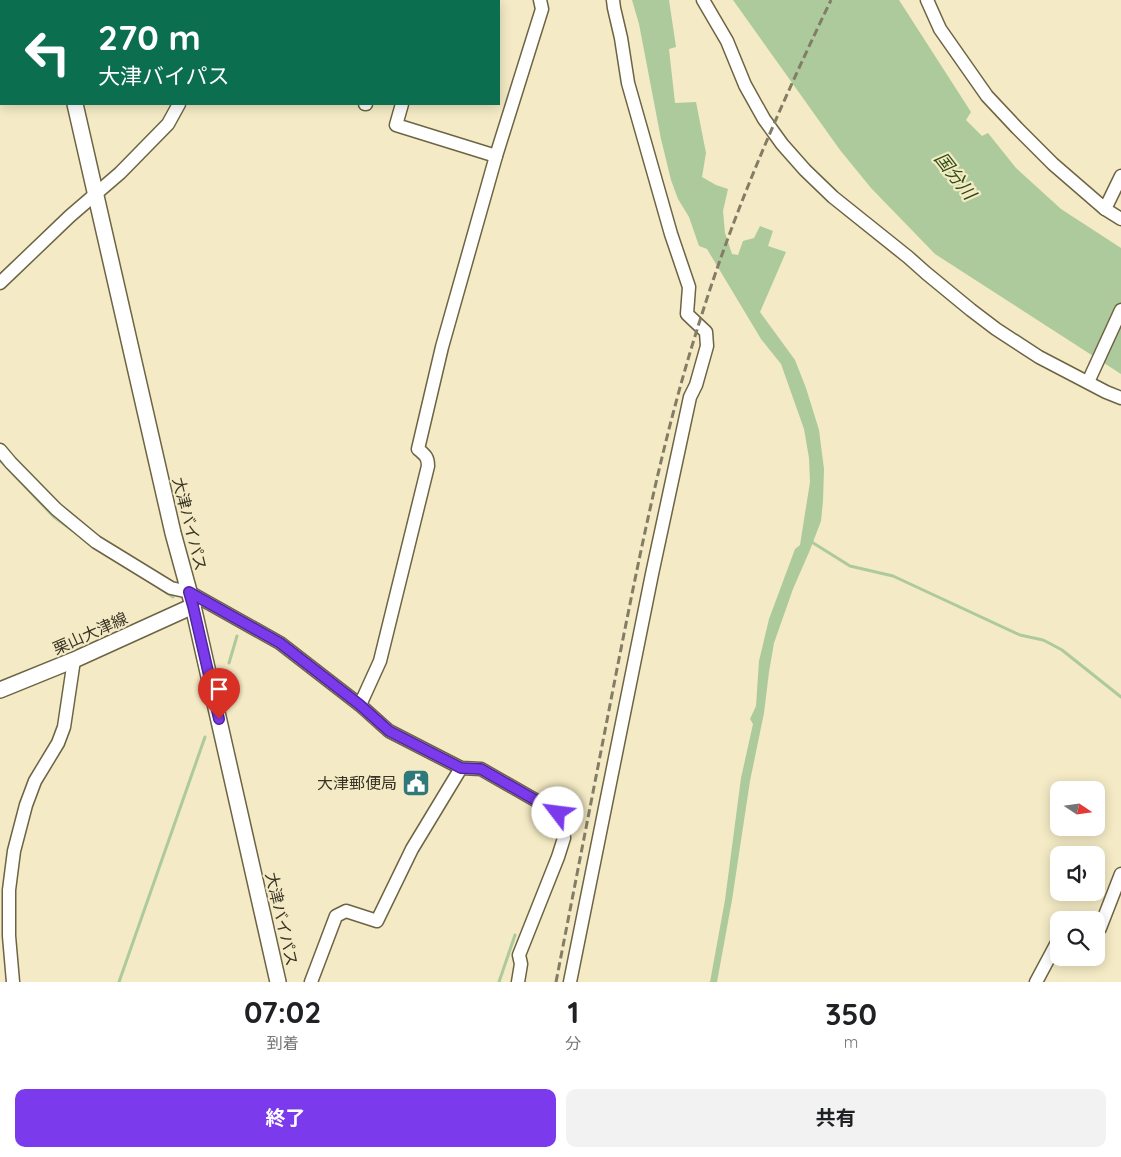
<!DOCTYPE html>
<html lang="ja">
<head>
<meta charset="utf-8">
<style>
  :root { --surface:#fff; --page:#f2f2f2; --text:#202124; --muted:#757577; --accent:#7c3aed }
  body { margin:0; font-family:Quicksand,"Noto Sans JP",sans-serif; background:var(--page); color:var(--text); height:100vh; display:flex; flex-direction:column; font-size:19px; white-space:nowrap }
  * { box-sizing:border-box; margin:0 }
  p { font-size:16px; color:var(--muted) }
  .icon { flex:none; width:28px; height:28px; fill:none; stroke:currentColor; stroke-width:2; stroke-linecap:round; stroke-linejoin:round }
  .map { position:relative; height:982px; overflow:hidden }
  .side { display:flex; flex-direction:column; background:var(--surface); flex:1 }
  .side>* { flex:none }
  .guide { position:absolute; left:0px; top:0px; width:500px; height:105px; box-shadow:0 2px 12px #0003; background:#0b6e4f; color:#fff; overflow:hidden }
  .needle { width:32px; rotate:103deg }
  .buttons { position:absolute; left:1050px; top:781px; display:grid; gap:10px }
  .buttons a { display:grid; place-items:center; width:55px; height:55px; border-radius:10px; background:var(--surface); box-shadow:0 2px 12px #0003; font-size:25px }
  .pin { position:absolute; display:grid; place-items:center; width:42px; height:42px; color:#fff; margin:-51px -21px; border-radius:50% 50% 50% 0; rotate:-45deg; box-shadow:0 0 5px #0007 }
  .pin .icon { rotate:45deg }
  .me { position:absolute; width:55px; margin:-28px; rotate:300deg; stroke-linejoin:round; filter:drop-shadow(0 0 4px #0008) }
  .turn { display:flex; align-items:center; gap:18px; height:105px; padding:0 15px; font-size:22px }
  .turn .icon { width:65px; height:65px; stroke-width:2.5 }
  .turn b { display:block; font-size:35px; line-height:42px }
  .eta { display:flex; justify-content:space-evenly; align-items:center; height:85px; text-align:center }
  .eta b { font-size:30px; font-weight:700; line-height:35px }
  .button { display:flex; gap:10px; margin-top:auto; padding:10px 15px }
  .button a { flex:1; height:58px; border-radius:10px; background:var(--accent); color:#fff; font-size:20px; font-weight:700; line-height:58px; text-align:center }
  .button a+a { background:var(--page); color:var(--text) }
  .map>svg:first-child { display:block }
  .water { fill:#adca9c }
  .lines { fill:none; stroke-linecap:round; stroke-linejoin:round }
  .stream { stroke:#adca9c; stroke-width:3 }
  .minor-casing { stroke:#6d6443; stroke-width:15 }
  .major-casing { stroke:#6d6443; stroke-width:18 }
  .minor { stroke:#fff; stroke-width:12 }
  .major { stroke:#fff; stroke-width:15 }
  .rail { stroke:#837d65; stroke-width:3; stroke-dasharray:8 4; stroke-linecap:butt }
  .route-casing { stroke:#51269a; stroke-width:12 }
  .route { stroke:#7c3aed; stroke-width:9 }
  .labels { text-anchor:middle; stroke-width:4.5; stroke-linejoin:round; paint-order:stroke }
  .street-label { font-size:16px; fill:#393526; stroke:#f4eac5 }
  .poi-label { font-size:16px; fill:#393526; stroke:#f4eac5; text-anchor:end }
  .water-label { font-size:18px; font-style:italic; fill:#2b4f0f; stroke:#f4eac5 }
</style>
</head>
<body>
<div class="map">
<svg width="1121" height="982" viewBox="0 0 1121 982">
  <rect width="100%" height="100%" fill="#f4eac5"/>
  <g class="water">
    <polygon points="632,0 669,0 676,47 669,49 675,103 696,102 706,153 702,177 716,185 728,189 723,211 725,233 732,254 738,255 743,241 754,238 760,226 773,231 768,246 786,252 760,312 795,360 806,388 819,430 824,469 823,501 821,521 810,550 793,589 774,643 769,672 764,713 750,781 732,900 717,982 710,982 725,900 741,778 753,724 750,719 756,706 759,661 769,619 795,549 800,545 810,482 809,458 804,429 781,364 761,339 707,249 699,246 689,217 678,199 671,180 661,139 639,24"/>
    <polygon points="733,0 899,0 971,112 966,120 982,136 988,133 1016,168 1061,209 1121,248 1121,374 935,254 871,188 840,150"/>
  </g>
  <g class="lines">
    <g class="stream">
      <polyline points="0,460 54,517 72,530"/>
      <polyline points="810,541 850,566 893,576 1020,635 1043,640 1049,643 1062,650 1121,697"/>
      <polyline points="157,586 173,597"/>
      <polyline points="229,663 237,636"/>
      <polyline points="119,982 205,737"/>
      <polyline points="499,982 515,935"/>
    </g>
    <g class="minor-casing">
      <g id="minor">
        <polyline points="166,0 166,1"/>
        <polyline points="208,0 217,1"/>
        <polyline points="703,0 727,41 745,85 764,119 782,144 805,170 833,197 908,257 926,273 971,310 996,329 1039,357 1106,392 1121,398"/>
        <polyline points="927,0 940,29 987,96 1017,128 1053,164 1105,209 1121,219"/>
        <polyline points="236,1 236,0"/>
        <polyline points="284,1 284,0"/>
        <polyline points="467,1 467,0"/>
        <polyline points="365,104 366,104"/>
        <polyline points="402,104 396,125 496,156"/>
        <polyline points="1105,209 1121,176"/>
        <polyline points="0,283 70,216 120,173 168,124 179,104"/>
        <polyline points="1088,382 1121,310"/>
        <polyline points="0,450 11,463 56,509 96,542 171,588 189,592 280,643 360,705 389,731 461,768 481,769 558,813 563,828 564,838 558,857 519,955 521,964 518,982"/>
        <path d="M360 705 380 661 428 466C428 457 425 455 418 449L442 347 496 156 542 9 540 0"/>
        <polyline points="1096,929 1100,928 1121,874"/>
        <polyline points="13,982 9,936 9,890 14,851 26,805 35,781 58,743 64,727 74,660"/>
        <polyline points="311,982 336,916 346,911 377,921 412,849 461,768"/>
        <polyline points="570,982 652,574 690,397 696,385 707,346 706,332 687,314 689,287 671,234 628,83 621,38 614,8 613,0"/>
        <polyline points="1036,982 1059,939"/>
      </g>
    </g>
    <g class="major-casing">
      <g id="major">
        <polyline points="52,0 53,1"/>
        <polyline points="75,104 173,533 193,606 278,982"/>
        <polyline points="0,690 74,660 193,606"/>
      </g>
    </g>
    <use href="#minor" class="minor"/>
    <use href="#major" class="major"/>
    <path class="rail" d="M556 982C576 879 596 777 616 674 640 553 664 431 702 314 736 206 782 102 831 0"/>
  </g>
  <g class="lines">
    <g class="route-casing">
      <polyline id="route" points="219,719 193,606 189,592 280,643 360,705 389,731 461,768 481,769 558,813"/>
    </g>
    <use href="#route" class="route"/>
  </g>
  <defs>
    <g id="civic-square" transform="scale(1.4375)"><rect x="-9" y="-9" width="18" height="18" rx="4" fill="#307979" stroke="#f4eac5"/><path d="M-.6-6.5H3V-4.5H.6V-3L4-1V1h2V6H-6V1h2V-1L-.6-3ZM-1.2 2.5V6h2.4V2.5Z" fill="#fff"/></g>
  </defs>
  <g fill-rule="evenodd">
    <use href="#civic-square" x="416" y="783"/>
  </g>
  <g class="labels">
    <g class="street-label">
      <text transform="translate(190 524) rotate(76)" y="6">大津バイパス</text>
      <text transform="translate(90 633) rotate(-24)" y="6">栗山大津線</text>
      <text transform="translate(282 919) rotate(77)" y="6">大津バイパス</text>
    </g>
    <g class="poi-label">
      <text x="397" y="789">大津郵便局</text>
    </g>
    <g class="water-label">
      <text transform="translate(955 176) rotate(52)" y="6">国分川</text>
    </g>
  </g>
</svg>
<div class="buttons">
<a><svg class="needle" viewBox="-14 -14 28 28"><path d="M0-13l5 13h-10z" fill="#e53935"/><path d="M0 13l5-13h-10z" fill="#757577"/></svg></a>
<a><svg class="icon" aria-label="sound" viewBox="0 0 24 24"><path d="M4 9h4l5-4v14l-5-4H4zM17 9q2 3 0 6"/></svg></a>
<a><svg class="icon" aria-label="search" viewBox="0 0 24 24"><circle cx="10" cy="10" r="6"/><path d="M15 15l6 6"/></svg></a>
</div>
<div class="pin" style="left:219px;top:719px;background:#d93025"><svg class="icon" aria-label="arrive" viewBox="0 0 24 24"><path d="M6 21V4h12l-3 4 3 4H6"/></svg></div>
<svg class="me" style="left:558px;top:813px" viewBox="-20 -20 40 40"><circle r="19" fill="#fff"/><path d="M0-13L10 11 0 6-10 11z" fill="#7c3aed"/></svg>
<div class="guide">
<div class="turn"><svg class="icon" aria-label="left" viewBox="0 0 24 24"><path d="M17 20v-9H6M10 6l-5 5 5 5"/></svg><div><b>270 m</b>大津バイパス</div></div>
</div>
</div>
<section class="side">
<div class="eta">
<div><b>07:02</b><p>到着</p></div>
<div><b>1</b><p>分</p></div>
<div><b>350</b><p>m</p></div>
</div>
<div class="button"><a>終了</a><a>共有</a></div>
</section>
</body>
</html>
